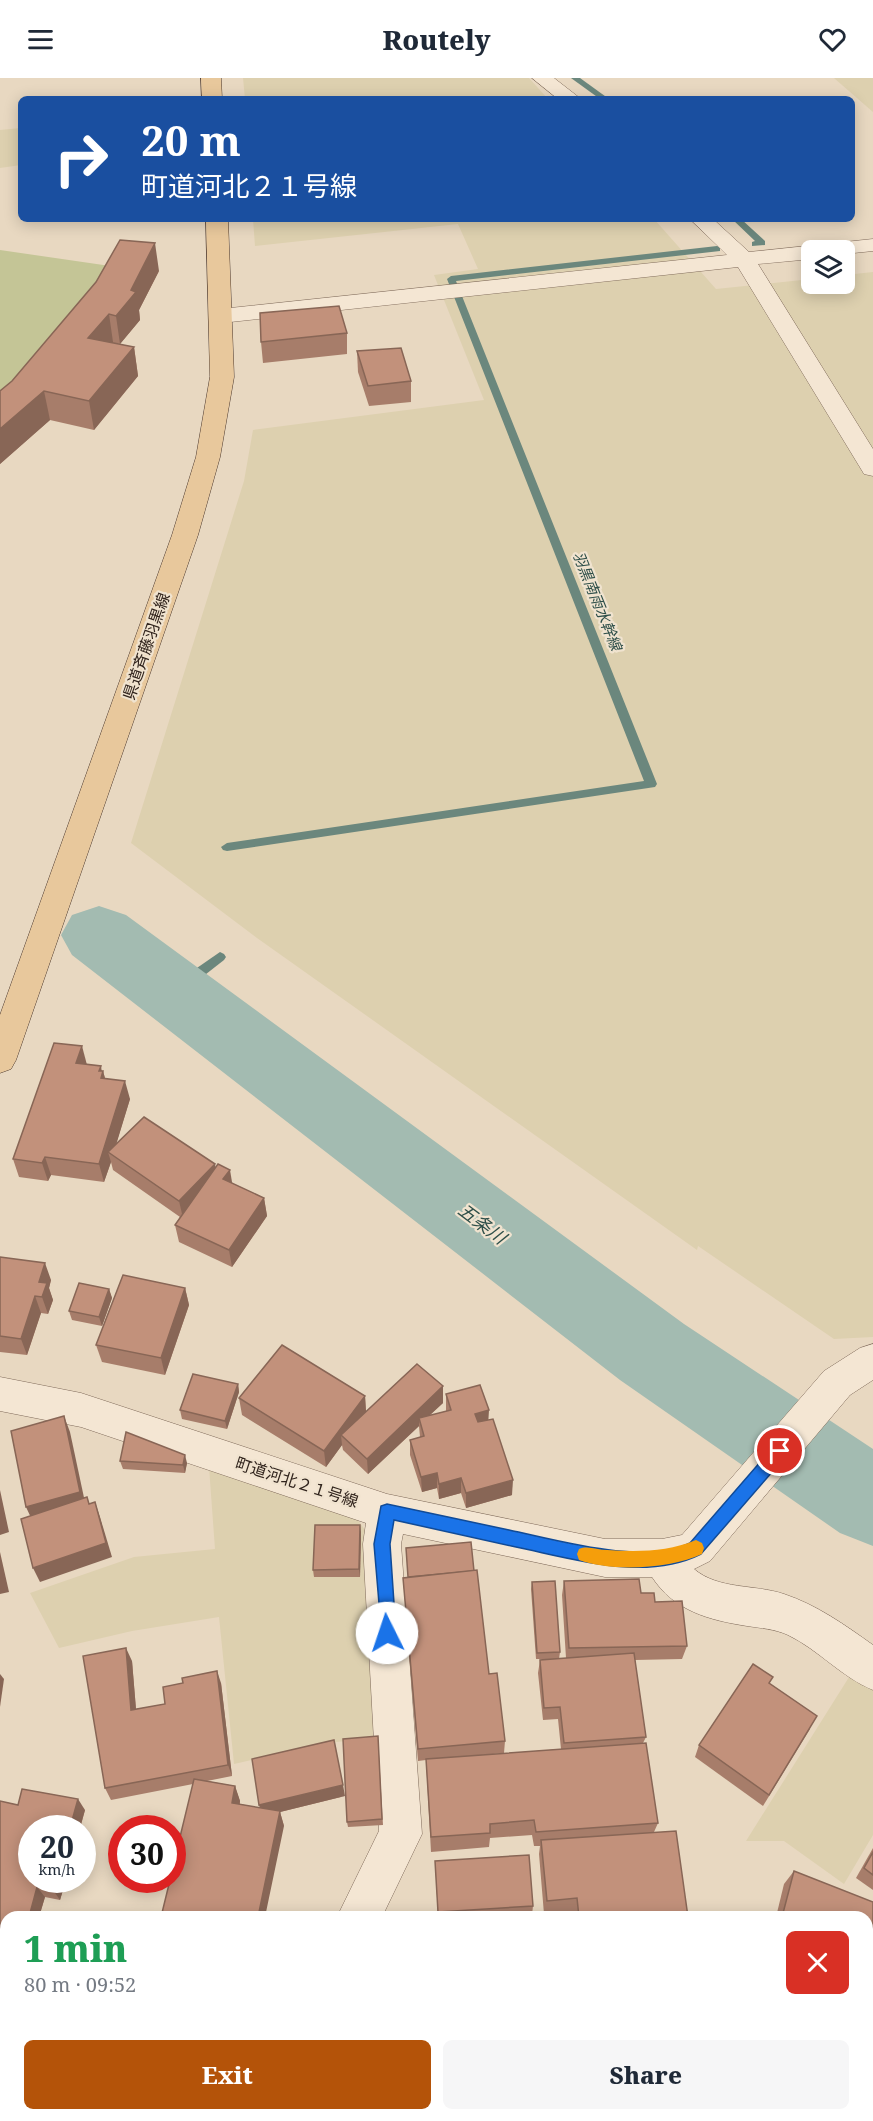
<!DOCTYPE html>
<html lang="en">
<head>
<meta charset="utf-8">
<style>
  :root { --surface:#fff; --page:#f6f6f7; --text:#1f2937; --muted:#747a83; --accent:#b45309 }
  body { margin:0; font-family:"Noto Serif","Noto Sans JP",serif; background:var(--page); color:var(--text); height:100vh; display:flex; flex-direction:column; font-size:22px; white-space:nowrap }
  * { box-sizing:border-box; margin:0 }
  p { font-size:20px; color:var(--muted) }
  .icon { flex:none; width:33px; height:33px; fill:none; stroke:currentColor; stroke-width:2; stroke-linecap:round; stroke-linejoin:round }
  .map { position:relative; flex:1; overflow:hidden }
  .side { position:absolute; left:0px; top:1833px; width:873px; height:210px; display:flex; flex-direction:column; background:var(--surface); border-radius:18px 18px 0 0; box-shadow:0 3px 15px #0003 }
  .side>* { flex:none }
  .top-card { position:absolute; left:18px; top:18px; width:837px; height:126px; border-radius:9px; box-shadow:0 3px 15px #0003; background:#1a4fa0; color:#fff; overflow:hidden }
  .tools { position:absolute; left:801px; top:162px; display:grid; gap:12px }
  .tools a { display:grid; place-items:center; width:54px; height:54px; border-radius:9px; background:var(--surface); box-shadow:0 3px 15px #0003; font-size:30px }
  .speed { position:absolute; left:18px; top:1737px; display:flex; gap:12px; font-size:30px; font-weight:700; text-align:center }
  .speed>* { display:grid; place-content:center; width:78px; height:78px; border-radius:50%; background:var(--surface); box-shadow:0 3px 15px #0003; line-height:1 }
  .speed small { font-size:15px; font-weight:400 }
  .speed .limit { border:9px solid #d22; background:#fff; color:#111 }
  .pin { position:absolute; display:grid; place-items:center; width:51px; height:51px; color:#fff; margin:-26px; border:3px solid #fff; border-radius:50%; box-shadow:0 2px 6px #0007 }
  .me { position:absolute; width:66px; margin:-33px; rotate:356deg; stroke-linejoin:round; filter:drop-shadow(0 0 4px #0008) }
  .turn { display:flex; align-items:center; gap:21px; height:126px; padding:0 24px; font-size:27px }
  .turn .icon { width:78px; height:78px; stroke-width:2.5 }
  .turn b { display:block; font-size:42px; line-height:51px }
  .round { display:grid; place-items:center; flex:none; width:63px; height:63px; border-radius:9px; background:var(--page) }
  .head { display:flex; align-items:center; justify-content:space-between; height:102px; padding:0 24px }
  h1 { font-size:36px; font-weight:800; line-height:45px; color:#1e9e55 }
  .action { display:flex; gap:12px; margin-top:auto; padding:12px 24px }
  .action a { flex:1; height:69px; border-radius:9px; background:var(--accent); color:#fff; font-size:24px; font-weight:800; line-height:69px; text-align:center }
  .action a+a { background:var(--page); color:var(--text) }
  header { display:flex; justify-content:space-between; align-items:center; height:78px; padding:0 24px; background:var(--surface); font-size:27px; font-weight:800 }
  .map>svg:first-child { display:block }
  .farmland { fill:#ddd0af }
  .green { fill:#c4c596 }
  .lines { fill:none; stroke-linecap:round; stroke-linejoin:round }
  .stream { fill:#6b877d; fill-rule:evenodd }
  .river { fill:#a3bbb1; fill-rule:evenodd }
  .minor-casing { stroke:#7f6a5a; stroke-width:1 }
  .major-casing { stroke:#4d392e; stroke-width:1 }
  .minor { fill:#f4e6d3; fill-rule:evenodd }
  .major { fill:#e8c89c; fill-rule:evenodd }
  .wall { fill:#a77d6a }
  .shaded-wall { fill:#886656 }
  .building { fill:#c2917b; stroke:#886656; stroke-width:1.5 }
  .route { fill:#1a73e8; stroke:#114b97; stroke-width:1.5 }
  .slow { fill:#f59e0b }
  .labels { text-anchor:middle; stroke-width:4.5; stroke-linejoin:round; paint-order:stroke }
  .far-water-label { font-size:15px; font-style:italic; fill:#2e4f49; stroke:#f0e3cf }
  .street-label { font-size:16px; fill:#31241d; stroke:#f0e3cf }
  .water-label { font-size:18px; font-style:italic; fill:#2e4f49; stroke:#f0e3cf }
</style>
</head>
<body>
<header><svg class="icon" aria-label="menu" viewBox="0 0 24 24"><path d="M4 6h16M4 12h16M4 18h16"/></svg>Routely<svg class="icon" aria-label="heart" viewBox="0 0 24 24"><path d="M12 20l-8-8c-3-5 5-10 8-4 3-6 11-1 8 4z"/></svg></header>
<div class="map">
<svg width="873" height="2043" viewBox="0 0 873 2043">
  <rect width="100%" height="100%" fill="#e8d8c1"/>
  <g class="farmland">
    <polygon points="243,0 529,0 548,21 245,21"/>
    <polygon points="834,0 873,0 873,34"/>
    <polygon points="21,50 21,87 0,90 0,52"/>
    <polygon points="253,141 654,141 716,211 811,201 812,206 844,206 845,197 873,194 873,1259 834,1261 698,1168 697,1172 257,860 131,765 244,403 253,352 484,322 434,197 478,191 458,146 255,168"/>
    <polygon points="209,1389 358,1442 367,1455 380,1660 325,1665 234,1686 219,1539 132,1553 59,1570 30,1515 134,1479 215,1471"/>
    <polygon points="851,1596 873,1612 873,1757 844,1806 784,1763 746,1763"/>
    <polygon points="0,1895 6,1896 6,2005 0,2002"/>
  </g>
  <polygon class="green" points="0,172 124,190 0,347"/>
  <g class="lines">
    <g class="stream">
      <polygon points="571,0 580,0 609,21 600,21"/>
      <polygon points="732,141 741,141 765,163 765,167 752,168 752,164 755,163"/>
      <polygon points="717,168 720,169 720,173 456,203 657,706 655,709 227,773 223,772 221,769 227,765 644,703 447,201 451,198"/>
      <polygon points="220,874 224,876 226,879 224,882 178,918 168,918 167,914 168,910"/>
      <polygon points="0,1876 6,1877 6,1895 0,1894"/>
    </g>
    <polygon class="river" points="99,828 126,837 684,1246 873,1371 873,1468 840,1455 620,1302 72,877 61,857 72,837"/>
    <g class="minor-casing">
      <g id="minor">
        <polygon points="532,0 554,0 581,21 558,21"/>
        <polygon points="690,141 713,141 749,174 873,161 873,173 844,176 844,172 812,172 812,181 758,186 873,371 873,398 864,396 861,391 738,189 221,245 213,243 210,238 213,233 221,231 727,177"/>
        <path d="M873 1266V1302L850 1317 710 1483 694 1491C719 1512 754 1506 784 1516 817 1527 845 1547 873 1567V1612C841 1599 819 1572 788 1557 775 1551 760 1550 747 1548 709 1542 674 1533 652 1499H605L403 1456 401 1466 422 1756 382 1839H337L379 1753 363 1466 366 1445 81 1349 0 1333V1299L81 1315 387 1416 605 1461H662L682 1457 824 1293 860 1270Z"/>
        <polygon points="122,2037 191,2037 189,2043 120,2043"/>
        <polygon points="399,2037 465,2037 467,2043 401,2043"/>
      </g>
    </g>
    <g class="major-casing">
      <g id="major">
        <polygon points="201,0 221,0 222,21 202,21"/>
        <polygon points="206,141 228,141 234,299 220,379 198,457 16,982 11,991 0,995 0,937 172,457 196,379 210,299"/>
      </g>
    </g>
    <use href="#minor" class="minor"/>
    <use href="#major" class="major"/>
  </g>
  <g class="wall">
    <polygon points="159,193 139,232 140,242 120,266 113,265 134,269 138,298 94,352 50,342 0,386 0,313 12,303"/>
    <polygon points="347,255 347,276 263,285 261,264"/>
    <polygon points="357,273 411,303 411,324 369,328 358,294"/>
    <polygon points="87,986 103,993 105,1000 130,1021 116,1066 216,1090 232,1105 264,1120 267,1138 232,1189 179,1164 175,1147 180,1139 113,1092 111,1084 104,1104 51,1097 48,1103 19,1099 13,1081"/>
    <polygon points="0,1179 51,1202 49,1210 53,1222 48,1236 41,1235 27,1277 0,1274"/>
    <polygon points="185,1210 189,1227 165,1297 102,1284 96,1267"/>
    <polygon points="109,1211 112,1220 102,1248 72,1242 69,1233"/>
    <polygon points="238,1306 239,1314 227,1351 182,1341 180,1332"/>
    <polygon points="443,1308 443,1325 429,1338 446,1333 446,1316 488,1342 512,1417 466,1430 461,1415 439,1421 437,1410 422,1414 410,1377 410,1362 420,1359 419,1348 368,1396 343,1372 342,1367 326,1389 242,1337 239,1320 365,1318 366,1334"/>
    <polygon points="120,1383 187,1385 185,1395 123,1391"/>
    <polygon points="361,1454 360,1499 314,1499 313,1492"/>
    <polygon points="474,1493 489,1596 505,1663 504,1675 461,1679 561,1671 558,1641 543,1642 538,1595 540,1582 557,1581 536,1581 531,1511 532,1504 560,1574 559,1581 566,1580 562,1517 564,1503 641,1515 655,1524 687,1568 682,1581 635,1582 646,1659 643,1665 658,1745 654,1754 688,1839 574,1839 573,1833 544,1836 539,1776 540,1768 534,1768 532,1757 490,1760 489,1769 431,1774 426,1682 418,1683 403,1500"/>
    <polygon points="132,1583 136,1631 165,1626 221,1605 232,1698 207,1703 235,1708 240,1723 240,1726 260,1730 345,1718 280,1734 284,1748 193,1706 111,1722 105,1710"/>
    <polygon points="770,1606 810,1651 763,1728 695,1679 699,1667"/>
    <polygon points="378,1658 383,1747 348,1749 347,1744"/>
    <polygon points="0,1723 18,1727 85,1732 80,1750 32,1750 32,1802 66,1802 60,1822 45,1819 39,1839 6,1839 6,1868 0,1867"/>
    <polygon points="873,1770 873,1812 856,1800"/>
    <polygon points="435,1783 533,1828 532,1837 507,1839 438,1839"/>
    <polygon points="794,1793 867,1839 776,1839 784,1806"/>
    <polygon points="523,2037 578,2037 576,2043 539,2043"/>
    <polygon points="725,2037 853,2037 851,2043 724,2043"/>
  </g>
  <g class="shaded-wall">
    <polygon points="155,165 159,193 139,232 140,242 120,266 116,238 131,212"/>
    <polygon points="109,236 113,264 93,288 88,260"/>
    <polygon points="134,269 138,298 94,352 89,323"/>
    <polygon points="44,313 50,342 0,386 0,351"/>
    <polygon points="82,968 87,987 76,985"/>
    <polygon points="101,988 102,995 103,993 108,1012 106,1018 99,993"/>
    <polygon points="125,1003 130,1021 113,1077 108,1074 111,1084 104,1104 99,1086"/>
    <polygon points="45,1079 51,1097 48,1103 42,1085"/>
    <polygon points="215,1086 218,1105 183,1140 179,1123"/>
    <polygon points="230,1092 233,1110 223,1101"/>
    <polygon points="264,1120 267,1138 232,1189 229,1172"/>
    <polygon points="45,1185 51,1202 49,1210 53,1222 48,1236 42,1219 39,1204"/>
    <polygon points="185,1210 189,1227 165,1297 161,1280"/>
    <polygon points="109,1211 112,1220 102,1248 99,1239"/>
    <polygon points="35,1218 41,1235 27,1277 21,1261"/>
    <polygon points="238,1306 239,1314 227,1351 225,1343"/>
    <polygon points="443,1308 443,1325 420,1346 419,1340 419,1348 368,1396 367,1381"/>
    <polygon points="365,1318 366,1334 341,1357 342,1367 326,1389 324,1373"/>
    <polygon points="489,1332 488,1348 474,1352 475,1336"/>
    <polygon points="64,1338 70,1354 86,1429 33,1444 26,1429"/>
    <polygon points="185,1377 187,1385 185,1395 183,1387"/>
    <polygon points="437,1395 437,1410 422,1414 421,1399"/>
    <polygon points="461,1400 461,1415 439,1421 439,1406"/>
    <polygon points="513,1402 512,1417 466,1430 466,1415"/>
    <polygon points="0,1412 9,1454 0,1457"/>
    <polygon points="95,1424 100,1439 112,1479 40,1504 33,1490"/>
    <polygon points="360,1447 361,1454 360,1499 359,1491"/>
    <polygon points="0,1474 9,1514 0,1516"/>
    <polygon points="126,1570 132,1583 137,1644 131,1632"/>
    <polygon points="217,1593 221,1605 232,1698 228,1687"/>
    <polygon points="0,1596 4,1601 0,1629"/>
    <polygon points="343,1707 345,1718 280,1734 284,1748 265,1839 258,1839 262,1738 259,1727"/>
    <polygon points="235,1708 240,1723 237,1740 232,1725"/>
    <polygon points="78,1721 85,1732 80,1750 70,1750"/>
    <polygon points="56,1802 66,1802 60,1822 53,1812"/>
    <polygon points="37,1809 45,1819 39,1839 29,1839"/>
  </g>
  <g class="building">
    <polygon points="120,162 155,165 131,212 136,214 116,238 109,236 88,260 134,269 89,323 44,313 0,351 0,313 12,303 96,204"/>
    <polygon points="339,228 347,255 261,264 260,235"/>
    <polygon points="401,270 411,303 368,308 357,273"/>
    <polygon points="54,965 82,968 76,985 101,988 99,993 103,993 101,1000 125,1003 99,1086 45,1079 42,1085 13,1081"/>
    <polygon points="144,1039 215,1086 179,1123 108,1074"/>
    <polygon points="218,1086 230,1092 223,1101 264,1120 229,1172 175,1147"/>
    <polygon points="0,1179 45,1185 39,1204 47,1205 42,1219 35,1218 21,1261 0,1258"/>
    <polygon points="123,1197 185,1210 161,1280 96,1267"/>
    <polygon points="79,1205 109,1211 99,1239 69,1233"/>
    <polygon points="282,1267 365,1318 324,1373 239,1320"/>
    <polygon points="417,1286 443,1308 367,1381 341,1357"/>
    <polygon points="193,1296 238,1306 225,1343 180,1332"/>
    <polygon points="480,1307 489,1332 475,1336 478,1344 493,1341 513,1402 466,1415 461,1400 439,1406 437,1395 421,1399 410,1362 424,1358 419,1340 451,1332 446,1316"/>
    <polygon points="64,1338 80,1414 26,1429 11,1353"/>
    <polygon points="126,1354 185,1377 183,1387 120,1383"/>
    <polygon points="87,1419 89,1426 95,1424 106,1465 33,1490 21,1441"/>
    <polygon points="315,1447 360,1447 359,1491 313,1492"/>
    <polygon points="471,1464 474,1493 408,1499 406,1470"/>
    <polygon points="477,1492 489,1596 497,1595 505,1663 418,1671 403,1500"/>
    <polygon points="639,1501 641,1515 654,1515 655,1524 682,1523 687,1568 569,1570 564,1503"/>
    <polygon points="555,1503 560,1574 537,1575 532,1504"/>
    <polygon points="126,1570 131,1632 165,1626 163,1609 183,1605 182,1600 217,1593 228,1687 105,1710 83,1578"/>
    <polygon points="634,1575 646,1659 564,1665 560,1629 544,1630 540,1582"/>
    <polygon points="753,1586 773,1599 769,1605 817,1638 769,1717 699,1667"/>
    <polygon points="378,1658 382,1741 347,1744 343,1661"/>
    <polygon points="334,1662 343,1707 259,1727 252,1681"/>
    <polygon points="646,1665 658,1745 536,1754 534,1742 490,1746 490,1755 431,1759 426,1681"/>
    <polygon points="194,1701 235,1708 232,1725 280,1733 258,1839 161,1839 170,1802 172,1802 172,1792"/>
    <polygon points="22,1711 78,1721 70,1750 32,1750 32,1802 56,1802 53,1812 37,1809 29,1839 6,1839 6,1861 0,1860 0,1723 18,1727"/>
    <polygon points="676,1753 688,1839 579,1839 577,1820 547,1823 541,1762"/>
    <polygon points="873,1774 873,1797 864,1790"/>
    <polygon points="529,1777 533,1828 438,1834 435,1783"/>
    <polygon points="794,1793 873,1824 873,1945 867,1973 867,1839 782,1839"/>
    <polygon points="540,2037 578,2037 576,2043 556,2043"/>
    <polygon points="593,2037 700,2037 699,2043 591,2043"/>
    <polygon points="731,2037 853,2037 851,2043 730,2043"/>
  </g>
  <path class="route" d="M780 1365 786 1368 788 1373 786 1378 701 1476C645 1504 574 1481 516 1469 475 1460 434 1451 394 1442L390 1466 396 1555 393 1561 387 1564 382 1561 374 1466 381 1428 387 1426C428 1435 468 1443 509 1452 557 1462 645 1488 690 1465L774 1368Z"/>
  <path class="slow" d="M696 1462 702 1465 704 1470 702 1476C671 1491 611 1494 579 1482L577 1476 579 1471C588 1467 597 1472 607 1472 638 1474 667 1474 696 1462Z"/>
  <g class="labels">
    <g class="far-water-label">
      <text transform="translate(597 523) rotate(68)" y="5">羽黒南雨水幹線</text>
    </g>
    <g class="street-label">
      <text transform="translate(146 568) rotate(-71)" y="6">県道斉藤羽黒線</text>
      <text transform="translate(297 1404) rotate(18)" y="6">町道河北２１号線</text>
    </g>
    <g class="water-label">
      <text transform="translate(482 1146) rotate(37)" y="6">五条川</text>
    </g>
  </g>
</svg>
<div class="tools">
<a><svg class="icon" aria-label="layers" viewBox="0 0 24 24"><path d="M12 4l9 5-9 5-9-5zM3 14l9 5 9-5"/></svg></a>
</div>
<div class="speed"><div>20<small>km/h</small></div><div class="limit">30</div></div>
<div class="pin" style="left:780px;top:1373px;background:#d93025"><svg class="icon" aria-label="arrive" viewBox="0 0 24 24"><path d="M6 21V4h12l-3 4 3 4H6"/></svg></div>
<svg class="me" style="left:387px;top:1555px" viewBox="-20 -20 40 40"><circle r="19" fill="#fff"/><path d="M0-13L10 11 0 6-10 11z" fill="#1a73e8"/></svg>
<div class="top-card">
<div class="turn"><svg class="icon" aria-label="right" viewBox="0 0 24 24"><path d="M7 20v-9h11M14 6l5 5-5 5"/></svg><div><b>20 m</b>町道河北２１号線</div></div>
</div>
<section class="side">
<div class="head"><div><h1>1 min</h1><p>80 m · 09:52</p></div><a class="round" style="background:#d93025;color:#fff"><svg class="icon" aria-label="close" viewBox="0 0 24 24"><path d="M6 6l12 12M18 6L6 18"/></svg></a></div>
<div class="action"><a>Exit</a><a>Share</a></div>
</section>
</div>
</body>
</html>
